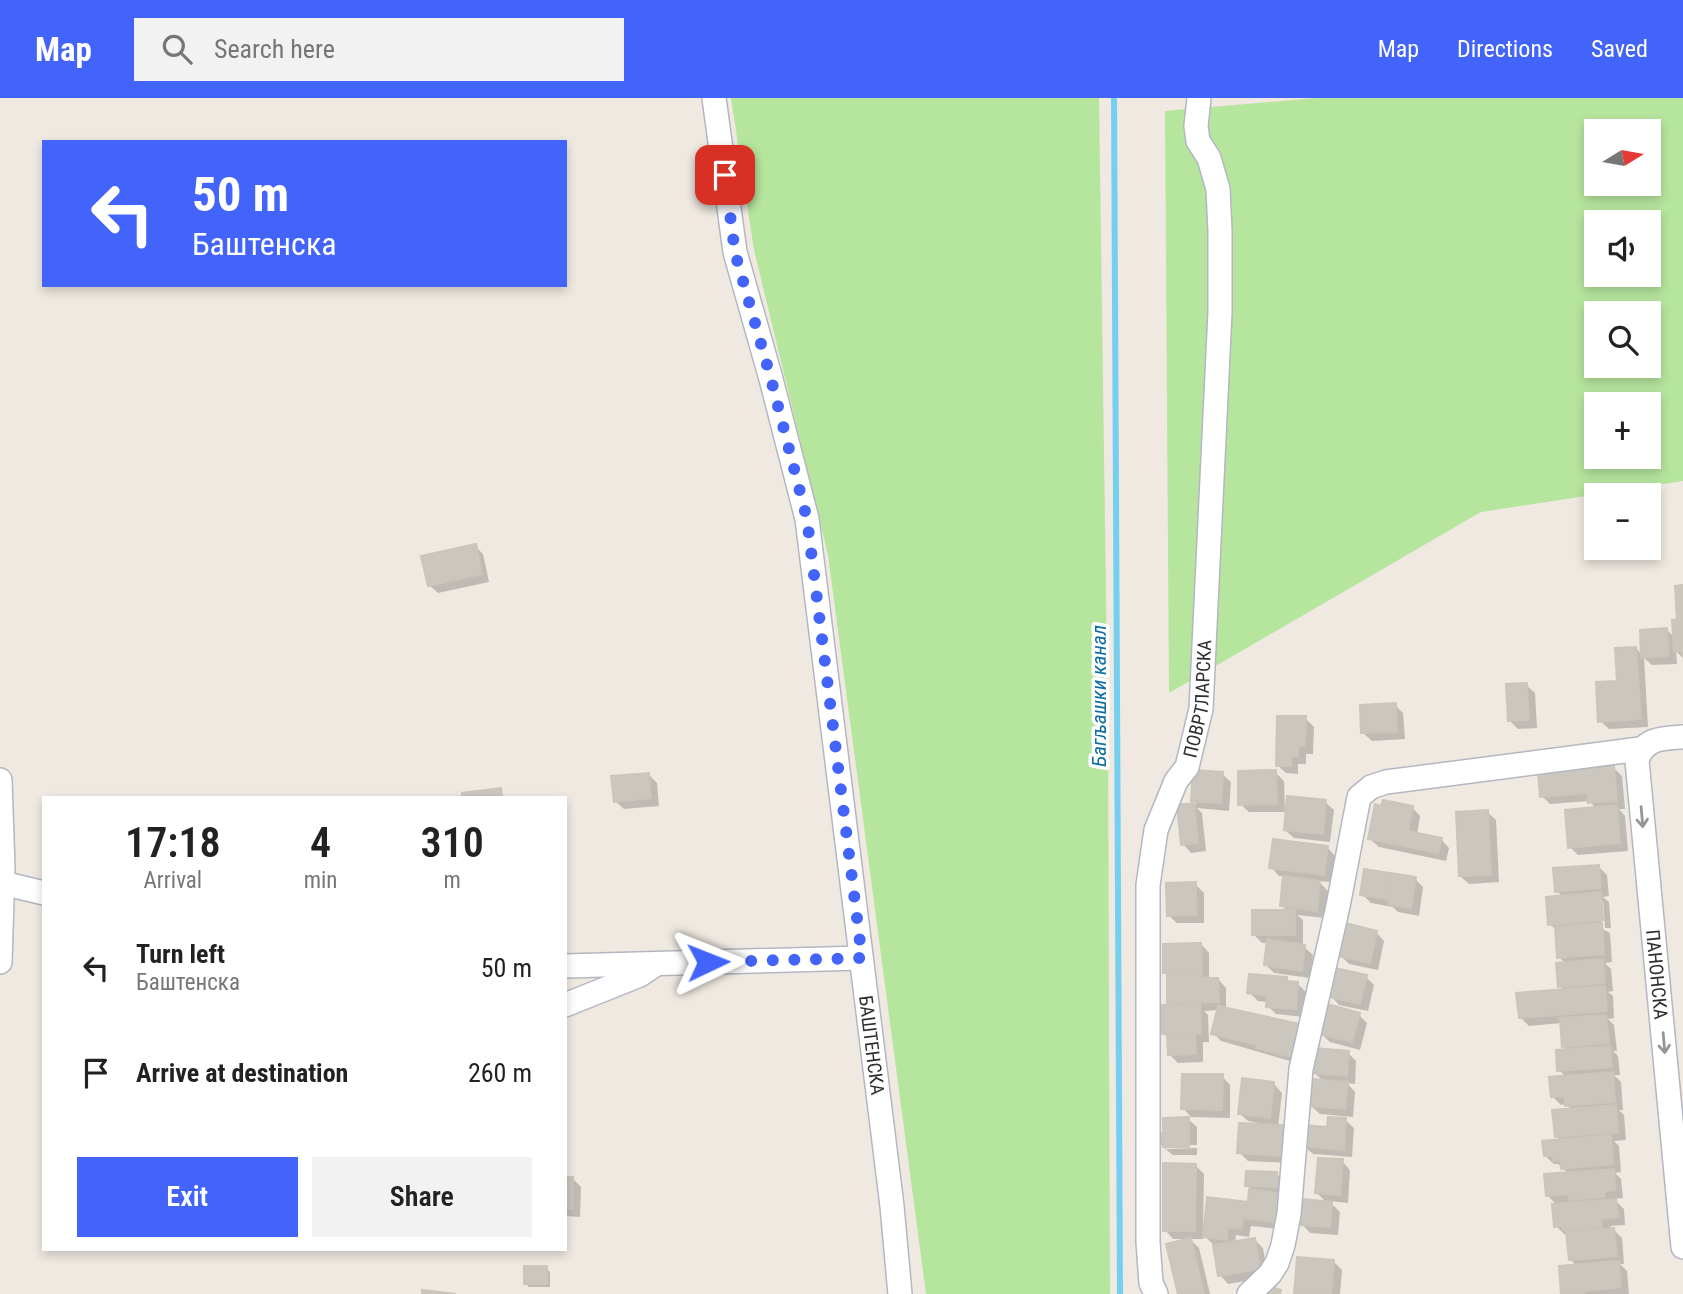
<!DOCTYPE html>
<html lang="en">
<head>
<meta charset="utf-8">
<style>
  :root { --surface:#fff; --page:#f2f2f2; --text:#222; --muted:#767676; --accent:#4264fb }
  body { margin:0; font-family:"Roboto Condensed",sans-serif; background:var(--page); color:var(--text); height:100vh; display:flex; flex-direction:column; font-size:26px; white-space:nowrap }
  * { box-sizing:border-box; margin:0 }
  p { font-size:23px; color:var(--muted) }
  .icon { flex:none; width:38px; height:38px; fill:none; stroke:currentColor; stroke-width:2; stroke-linecap:round; stroke-linejoin:round }
  .map { position:relative; flex:1; overflow:hidden }
  .details { position:absolute; left:42px; top:698px; width:525px; height:455px; display:flex; flex-direction:column; background:var(--surface); border-radius:0px; box-shadow:0 4px 10px #0003 }
  .details>* { flex:none }
  .top-card { position:absolute; left:42px; top:42px; width:525px; height:147px; border-radius:0px; box-shadow:0 4px 10px #0003; background:#4264fb; color:#fff; overflow:hidden }
  .needle { width:46px; rotate:79deg }
  .buttons { position:absolute; left:1584px; top:21px; display:grid; gap:14px }
  .buttons a { display:grid; place-items:center; width:77px; height:77px; border-radius:0px; background:var(--surface); box-shadow:0 4px 10px #0003; font-size:35px }
  .pin { position:absolute; display:grid; place-items:center; width:60px; height:60px; color:#fff; margin:-30px; border-radius:14px; box-shadow:0 4px 10px #0006 }
  .me { position:absolute; width:77px; margin:-38px; rotate:88deg; stroke-linejoin:round; filter:drop-shadow(0 0 5px #0008) }
  .turn { display:flex; align-items:center; gap:24px; height:147px; padding:0 35px; font-size:32px }
  .turn .icon { width:91px; height:91px; stroke-width:2.5 }
  .turn b { display:block; font-size:49px; line-height:60px }
  .eta { display:flex; justify-content:space-evenly; align-items:center; height:119px; text-align:center }
  .eta b { font-size:42px; font-weight:600; line-height:49px }
  .button { display:flex; gap:14px; margin-top:auto; padding:14px 35px }
  .button a { flex:1; height:80px; border-radius:0px; background:var(--accent); color:#fff; font-size:28px; font-weight:600; line-height:80px; text-align:center }
  .button a+a { background:var(--page); color:var(--text) }
  ul { padding:0; list-style:none }
  li { display:flex; align-items:center; gap:21px; height:105px; padding:0 35px }
  li div { flex:1 }
  li b { display:block; font-size:26px }
  li em { font-style:normal }
  header { display:flex; align-items:center; gap:42px; box-sizing:border-box; height:98px; padding:0 35px; background:var(--accent); color:#fff }
  header strong { font-size:33px }
  nav { display:flex; gap:38px; margin-inline-start:auto; font-size:24px }
  .search { width:490px; height:63px; background:var(--page); display:flex; align-items:center; gap:18px; box-sizing:border-box; padding:0 24px; border-radius:0px; color:var(--muted); font-size:26px }
  .map>svg:first-child { display:block }
  .green { fill:#b6e59e; fill-rule:evenodd }
  .shadow { fill:#0003 }
  .lines { fill:none; stroke-linecap:round; stroke-linejoin:round }
  .stream { stroke:#75cff0; stroke-width:6 }
  .building { fill:#cbc7bf; stroke:#cbc5ba; stroke-width:2 }
  .minor-casing { stroke:#b4b7c1; stroke-width:26 }
  .minor { stroke:#fff; stroke-width:23 }
  .oneway { stroke:#969696 }
  .route { stroke:#4264fb; stroke-width:12; stroke-dasharray:0 21.6 }
  .labels { text-anchor:middle; stroke-width:7; stroke-linejoin:round; paint-order:stroke }
  .street-label { font-size:19px; fill:#2e2e2e; stroke:#fff }
  .water-label { font-size:21px; font-style:italic; fill:#0d6fa3; stroke:#fff }
</style>
</head>
<body>
<header>
<strong>Map</strong>
<div class="search"><svg class="icon" aria-label="search" viewBox="0 0 24 24"><circle cx="10" cy="10" r="6"/><path d="M15 15l6 6"/></svg>Search here</div>
<nav><a>Map</a><a>Directions</a><a>Saved</a></nav>
</header>
<div class="map">
<svg width="1683" height="1196" viewBox="0 0 1683 1196">
  <rect width="100%" height="100%" fill="#efe9e1"/>
  <g class="green">
    <polygon points="731,0 1099,0 1108,640 1110,1196 926,1196 828,457 754,152"/>
    <path d="M1317 0H1683V383L1481 414 1169 595 1165 13ZM1596 33H1648V86H1596ZM1596 124H1648V177H1596ZM1596 215H1648V268H1596ZM1596 306H1648V359H1596Z"/>
  </g>
  <g class="shadow">
    <polygon points="475,448 483,456 489,484 438,495 429,487"/>
    <polygon points="1683,489 1683,560 1676,553 1677,566 1652,567 1644,560 1648,629 1609,631 1600,623 1636,550 1643,558 1667,532 1675,540"/>
    <polygon points="1526,587 1535,595 1537,630 1518,631 1510,623"/>
    <polygon points="1395,607 1403,615 1405,641 1372,643 1363,635"/>
    <polygon points="1305,620 1314,629 1313,656 1306,656 1306,666 1298,666 1298,676 1286,675 1277,667"/>
    <polygon points="1613,669 1622,678 1625,711 1619,711 1625,718 1628,753 1578,757 1570,749 1596,711 1590,703 1550,706 1542,698"/>
    <polygon points="1275,674 1284,683 1285,714 1249,714 1240,706"/>
    <polygon points="1222,676 1231,684 1229,713 1197,710 1202,715 1206,753 1191,755 1183,746 1179,708 1197,706 1192,702"/>
    <polygon points="649,677 657,685 659,708 624,711 615,703"/>
    <polygon points="1325,704 1334,712 1330,744 1294,740 1285,732"/>
    <polygon points="1412,709 1420,718 1417,737 1441,741 1449,750 1446,763 1379,749 1370,741"/>
    <polygon points="1487,714 1496,722 1499,784 1469,786 1460,778"/>
    <polygon points="1327,749 1335,758 1332,784 1318,783 1328,793 1325,820 1297,817 1303,822 1303,848 1313,857 1310,880 1274,875 1266,867 1269,845 1262,845 1254,837 1288,813 1281,807 1285,778 1279,778 1271,769"/>
    <polygon points="1598,768 1607,777 1609,798 1603,799 1609,804 1611,830 1605,830 1603,803 1600,803 1602,831 1610,835 1612,864 1605,865 1611,871 1613,893 1608,894 1613,898 1614,920 1608,921 1614,927 1617,953 1613,953 1618,958 1620,977 1614,977 1621,984 1623,1012 1619,1012 1624,1017 1626,1042 1614,1043 1619,1048 1621,1074 1615,1075 1621,1081 1623,1100 1614,1101 1624,1111 1625,1127 1610,1128 1622,1140 1624,1166 1620,1166 1627,1173 1629,1196 1563,1196 1577,1168 1570,1161 1568,1136 1564,1136 1556,1128 1557,1107 1547,1097 1569,1076 1558,1066 1554,1066 1545,1058 1561,1043 1557,1038 1572,1012 1566,1006 1561,1007 1552,998 1566,979 1559,972 1569,953 1564,948 1562,925 1529,928 1520,919 1565,893 1560,888 1566,866 1559,859 1557,833 1550,826 1563,799 1557,793"/>
    <polygon points="1415,781 1423,789 1419,818 1398,814 1393,809 1371,805 1362,796"/>
    <polygon points="1195,786 1204,795 1204,825 1177,825 1168,817"/>
    <polygon points="1376,834 1384,843 1378,872 1349,866 1340,857"/>
    <polygon points="1201,846 1209,855 1209,882 1218,881 1226,890 1226,911 1299,927 1300,966 1221,943 1213,935 1218,912 1204,913 1208,917 1209,944 1203,944 1203,964 1178,965 1169,956 1169,941 1164,936 1173,908 1169,904 1165,847"/>
    <polygon points="1366,879 1374,887 1368,913 1339,907 1331,898"/>
    <polygon points="1286,881 1291,885 1297,885 1306,894 1304,919 1276,916 1268,908 1268,904 1258,903 1249,894"/>
    <polygon points="1359,917 1367,925 1360,952 1330,944 1321,936"/>
    <polygon points="1348,955 1356,963 1355,986 1347,985 1355,994 1353,1019 1320,1016 1311,1008 1323,983 1314,974"/>
    <polygon points="1222,978 1230,987 1230,1020 1191,1019 1183,1010"/>
    <polygon points="1274,986 1282,995 1278,1029 1282,1029 1291,1038 1289,1065 1248,1063 1239,1054 1259,1025 1248,1023 1239,1015"/>
    <polygon points="1188,1021 1197,1029 1197,1047 1166,1047 1166,1051 1197,1050 1197,1057 1173,1057 1169,1054 1160,1046 1165,1036"/>
    <polygon points="1345,1022 1354,1030 1352,1059 1313,1056 1304,1048"/>
    <polygon points="1342,1063 1350,1072 1348,1105 1329,1103 1340,1114 1338,1137 1310,1135 1302,1126 1327,1105 1317,1095"/>
    <polygon points="1195,1067 1204,1076 1203,1130 1249,1106 1251,1091 1247,1087 1276,1076 1285,1084 1288,1132 1251,1128 1249,1139 1236,1137 1235,1145 1255,1142 1263,1150 1268,1179 1228,1186 1220,1177 1214,1147 1203,1137 1203,1141 1190,1141 1199,1150 1210,1196 1180,1196 1188,1141 1173,1141 1165,1132"/>
    <polygon points="565,1081 573,1081 581,1089 580,1119 565,1118"/>
    <polygon points="1334,1164 1342,1172 1340,1196 1296,1196"/>
    <polygon points="546,1170 550,1174 550,1189 529,1189 525,1185"/>
  </g>
  <g class="lines">
    <polyline class="stream" points="1114,0 1120,1196"/>
  </g>
  <g class="building">
    <polygon points="476,446 482,476 428,488 421,458"/>
    <polygon points="1683,487 1683,559 1683,553 1674,554 1672,522 1677,521 1675,488"/>
    <polygon points="1667,530 1669,558 1641,560 1640,532"/>
    <polygon points="1636,549 1641,621 1598,624 1596,584 1617,583 1615,550"/>
    <polygon points="1527,585 1529,622 1508,623 1506,586"/>
    <polygon points="1396,605 1397,634 1361,635 1360,607"/>
    <polygon points="1277,618 1306,618 1305,648 1298,648 1298,658 1291,658 1291,668 1276,668"/>
    <polygon points="1614,668 1617,703 1588,705 1588,695 1540,699 1538,674"/>
    <polygon points="1193,672 1223,674 1221,705 1191,703"/>
    <polygon points="1276,672 1277,706 1238,707 1238,673"/>
    <polygon points="649,675 651,700 614,704 611,678"/>
    <polygon points="501,690 502,700 462,700 462,695"/>
    <polygon points="1287,698 1326,702 1323,736 1284,732"/>
    <polygon points="1383,702 1413,708 1408,733 1442,740 1438,755 1368,741 1375,706 1381,708"/>
    <polygon points="1194,705 1198,745 1181,747 1177,707"/>
    <polygon points="1617,707 1620,745 1568,750 1565,712"/>
    <polygon points="1488,712 1491,777 1459,778 1456,714"/>
    <polygon points="1273,741 1328,748 1324,777 1269,770"/>
    <polygon points="1599,767 1601,790 1555,794 1553,770"/>
    <polygon points="1364,771 1390,775 1386,801 1360,797"/>
    <polygon points="1390,775 1416,779 1411,810 1388,806 1389,802 1386,801"/>
    <polygon points="1283,778 1320,783 1317,813 1280,808"/>
    <polygon points="1196,784 1196,817 1167,818 1166,785"/>
    <polygon points="1601,794 1603,822 1548,827 1546,799"/>
    <rect x="1252" y="812" width="43" height="25"/>
    <polygon points="1345,825 1377,833 1370,865 1338,858"/>
    <polygon points="1602,825 1604,856 1557,860 1555,829"/>
    <polygon points="1267,841 1305,847 1302,873 1264,867"/>
    <polygon points="1201,845 1202,874 1163,875 1163,846"/>
    <polygon points="1603,861 1605,885 1558,889 1556,865"/>
    <polygon points="1335,870 1367,877 1360,906 1329,899"/>
    <polygon points="1201,875 1201,880 1218,880 1219,904 1167,905 1167,876"/>
    <polygon points="1249,876 1287,879 1287,883 1298,884 1296,911 1266,909 1267,897 1247,895"/>
    <polygon points="1605,888 1607,913 1519,920 1516,895"/>
    <polygon points="1200,906 1201,936 1162,936 1161,907"/>
    <polygon points="1327,906 1360,915 1352,944 1319,936"/>
    <polygon points="1218,908 1300,926 1292,959 1256,950 1257,947 1211,936"/>
    <polygon points="1606,917 1609,945 1562,949 1560,920"/>
    <polygon points="1167,936 1195,936 1196,956 1168,957"/>
    <polygon points="1610,948 1612,969 1557,973 1556,952"/>
    <polygon points="1314,950 1349,953 1347,978 1312,975"/>
    <polygon points="1613,974 1615,1004 1565,1008 1564,998 1551,999 1549,979"/>
    <polygon points="1182,976 1223,976 1222,1012 1181,1011"/>
    <polygon points="1242,980 1274,984 1270,1020 1238,1016"/>
    <polygon points="1312,981 1348,984 1345,1011 1310,1008"/>
    <polygon points="1616,1007 1618,1034 1555,1039 1552,1012"/>
    <polygon points="1189,1019 1189,1049 1163,1049 1163,1046 1158,1046 1158,1035 1163,1035 1163,1020"/>
    <polygon points="1328,1019 1346,1020 1344,1052 1302,1048 1304,1027 1327,1029"/>
    <polygon points="1239,1025 1283,1027 1281,1058 1237,1055"/>
    <polygon points="1611,1037 1613,1066 1561,1071 1560,1062 1553,1063 1553,1058 1544,1058 1542,1043"/>
    <polygon points="1318,1060 1343,1061 1340,1097 1315,1095"/>
    <polygon points="1163,1065 1196,1066 1195,1133 1163,1133"/>
    <polygon points="1614,1071 1615,1092 1605,1093 1605,1099 1569,1102 1568,1096 1546,1098 1544,1076"/>
    <polygon points="1246,1073 1277,1074 1277,1089 1245,1088"/>
    <rect x="565" y="1079" width="8" height="32"/>
    <polygon points="1249,1091 1284,1096 1280,1125 1243,1120 1241,1131 1228,1130 1227,1142 1203,1139 1207,1099 1248,1104"/>
    <polygon points="1302,1101 1332,1104 1330,1129 1300,1127"/>
    <polygon points="1616,1101 1618,1119 1601,1121 1602,1129 1563,1132 1563,1128 1554,1129 1552,1106"/>
    <polygon points="1614,1130 1617,1158 1569,1162 1566,1134"/>
    <polygon points="1191,1140 1204,1196 1178,1196 1166,1146"/>
    <polygon points="1255,1140 1260,1171 1218,1178 1213,1147"/>
    <polygon points="1297,1159 1334,1162 1331,1196 1294,1196"/>
    <polygon points="1619,1163 1621,1189 1585,1193 1585,1196 1561,1196 1559,1168"/>
    <rect x="524" y="1168" width="23" height="18"/>
    <polygon points="1265,1187 1281,1192 1280,1196 1262,1196"/>
    <polygon points="422,1192 456,1196 422,1196"/>
  </g>
  <g class="lines">
    <g class="minor-casing">
      <g id="minor">
        <path id="s1" d="M714 0 735 154 771 281 807 421 892 1108 900 1196"/>
        <path id="s2" d="M1683 639C1663 640 1643 640 1637 663L1683 1149"/>
        <polyline points="0,682 3,770 0,864"/>
        <polyline points="2,785 44,795"/>
        <polyline points="565,868 861,860"/>
        <polyline points="565,907 640,877 652,869"/>
        <path id="s3" d="M1156 1196 1151 1185 1148 1144V787L1156 732 1176 683 1187 669 1201 611 1220 214V133L1218 91 1209 60 1198 43 1196 28 1199 0"/>
        <polyline points="1249,1196 1270,1176 1277,1165 1283,1147 1289,1116 1301,971 1338,808 1359,699 1371,689 1386,684 1640,651"/>
      </g>
    </g>
    <use href="#minor" class="minor"/>
  </g>
  <defs><path id="oneway-shaft" d="M-6 0H5M1.5-3L5.5 0L1.5 3" fill="none" stroke-width="1.6" stroke-linecap="round" stroke-linejoin="round" transform="scale(1.75)"/></defs>
  <g class="oneway">
    <use href="#oneway-shaft" transform="translate(1642 719) rotate(85)"/>
    <use href="#oneway-shaft" transform="translate(1664 945) rotate(85)"/>
  </g>
  <g class="lines">
    <polyline class="route" points="708,864 862,860 807,421 771,281 735,155 725,77"/>
  </g>
  <g class="labels">
    <g class="street-label">
      <text dy="7" stroke="none"><textPath href="#s3" startOffset="606">ПОВРТЛАРСКА</textPath></text>
      <text dy="7" stroke="none"><textPath href="#s2" startOffset="271">ПАНОНСКА</textPath></text>
      <text dy="7" stroke="none"><textPath href="#s1" startOffset="962">БАШТЕНСКА</textPath></text>
    </g>
    <g class="water-label">
      <text transform="translate(1099 598) rotate(-90)" y="7">Багљашки канал</text>
    </g>
  </g>
</svg>
<div class="buttons">
<a><svg class="needle" viewBox="-14 -14 28 28"><path d="M0-13l5 13h-10z" fill="#e53935"/><path d="M0 13l5-13h-10z" fill="#767676"/></svg></a>
<a><svg class="icon" aria-label="sound" viewBox="0 0 24 24"><path d="M4 9h4l5-4v14l-5-4H4zM17 9q2 3 0 6"/></svg></a>
<a><svg class="icon" aria-label="search" viewBox="0 0 24 24"><circle cx="10" cy="10" r="6"/><path d="M15 15l6 6"/></svg></a>
<a>+</a>
<a>−</a>
</div>
<div class="pin" style="left:725px;top:77px;background:#d93025"><svg class="icon" aria-label="arrive" viewBox="0 0 24 24"><path d="M6 21V4h12l-3 4 3 4H6"/></svg></div>
<svg class="me" style="left:708px;top:864px" viewBox="-20 -20 40 40"><path d="M0-17L14 15 0 8-14 15z" fill="#4264fb" stroke="#fff" stroke-width="4"/></svg>
<div class="top-card">
<div class="turn"><svg class="icon" aria-label="left" viewBox="0 0 24 24"><path d="M17 20v-9H6M10 6l-5 5 5 5"/></svg><div><b>50 m</b>Баштенска</div></div>
</div>
<section class="details">
<div class="eta">
<div><b>17:18</b><p>Arrival</p></div>
<div><b>4</b><p>min</p></div>
<div><b>310</b><p>m</p></div>
</div>
<ul>
<li><svg class="icon" aria-label="left" viewBox="0 0 24 24"><path d="M17 20v-9H6M10 6l-5 5 5 5"/></svg><div><b>Turn left</b><p>Баштенска</p></div><em>50 m</em></li>
<li><svg class="icon" aria-label="arrive" viewBox="0 0 24 24"><path d="M6 21V4h12l-3 4 3 4H6"/></svg><div><b>Arrive at destination</b></div><em>260 m</em></li>
</ul>
<div class="button"><a>Exit</a><a>Share</a></div>
</section>
</div>
</body>
</html>
